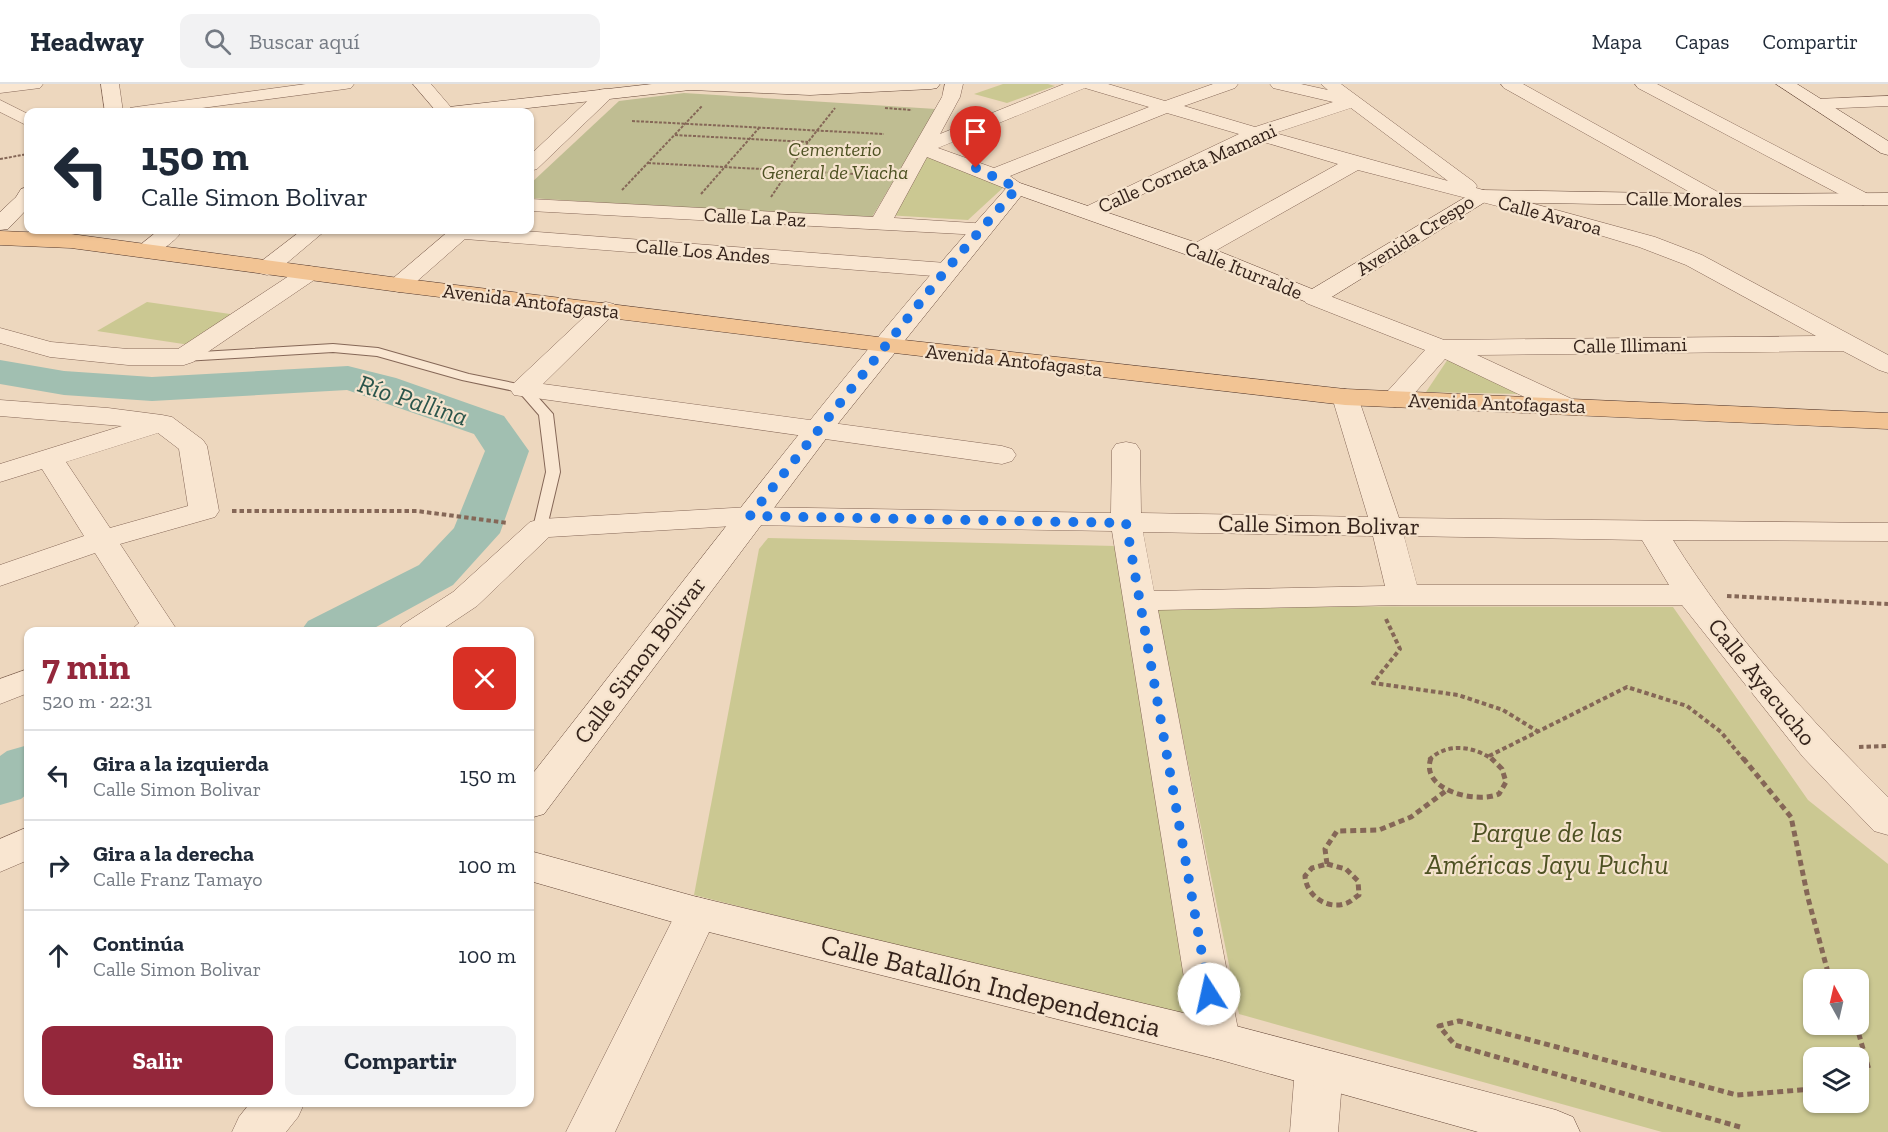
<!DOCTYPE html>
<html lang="es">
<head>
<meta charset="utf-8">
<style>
  :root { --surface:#fff; --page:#f2f2f3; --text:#1f2937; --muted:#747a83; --line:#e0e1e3; --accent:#94273b }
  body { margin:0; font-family:"Zilla Slab",serif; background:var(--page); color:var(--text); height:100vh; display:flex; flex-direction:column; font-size:22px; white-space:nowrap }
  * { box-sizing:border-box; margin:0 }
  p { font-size:20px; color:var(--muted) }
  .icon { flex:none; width:33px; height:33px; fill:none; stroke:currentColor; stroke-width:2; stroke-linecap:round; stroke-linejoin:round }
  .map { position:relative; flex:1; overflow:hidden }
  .side { position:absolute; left:24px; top:543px; width:510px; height:480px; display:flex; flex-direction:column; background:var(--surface); border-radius:12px; box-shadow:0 2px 4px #0004 }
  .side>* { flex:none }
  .hud { position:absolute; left:24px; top:24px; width:510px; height:126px; border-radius:12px; box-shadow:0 2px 4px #0004; background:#fff; color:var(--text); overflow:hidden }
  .needle { width:39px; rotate:352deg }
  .tools { position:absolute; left:1803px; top:885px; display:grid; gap:12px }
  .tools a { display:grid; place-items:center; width:66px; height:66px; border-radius:12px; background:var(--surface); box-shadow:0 2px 4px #0004; font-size:30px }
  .pin { position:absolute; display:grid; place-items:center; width:51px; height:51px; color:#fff; margin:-62px -26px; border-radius:50% 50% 50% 0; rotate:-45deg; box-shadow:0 0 6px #0007 }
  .pin .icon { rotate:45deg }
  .me { position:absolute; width:66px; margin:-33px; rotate:350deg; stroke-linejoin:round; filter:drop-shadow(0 0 4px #0008) }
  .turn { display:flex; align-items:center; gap:21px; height:126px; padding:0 18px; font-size:27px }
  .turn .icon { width:78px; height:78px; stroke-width:2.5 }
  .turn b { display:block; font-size:42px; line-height:51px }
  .round { display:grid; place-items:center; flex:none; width:63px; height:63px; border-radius:12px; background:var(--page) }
  .summary { display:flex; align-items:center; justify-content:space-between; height:102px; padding:0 18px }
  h1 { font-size:36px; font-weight:700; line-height:45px; color:var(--accent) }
  .action { display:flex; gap:12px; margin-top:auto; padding:12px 18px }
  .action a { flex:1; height:69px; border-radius:12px; background:var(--accent); color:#fff; font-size:24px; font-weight:700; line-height:69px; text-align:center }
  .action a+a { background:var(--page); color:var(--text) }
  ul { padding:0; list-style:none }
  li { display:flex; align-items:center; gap:18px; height:90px; padding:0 18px; border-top:2px solid var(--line) }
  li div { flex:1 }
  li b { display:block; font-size:22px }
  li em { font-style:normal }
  header { display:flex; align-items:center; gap:36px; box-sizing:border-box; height:84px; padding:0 30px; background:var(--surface); border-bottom:2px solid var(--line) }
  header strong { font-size:28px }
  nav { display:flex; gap:33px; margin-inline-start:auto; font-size:21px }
  .search { width:420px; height:54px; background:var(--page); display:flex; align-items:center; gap:15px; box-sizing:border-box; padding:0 21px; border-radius:12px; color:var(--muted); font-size:22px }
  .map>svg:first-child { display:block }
  .green { fill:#cbc892; fill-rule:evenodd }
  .cemetery { fill:#bfbd92 }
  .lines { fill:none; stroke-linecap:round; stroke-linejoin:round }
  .river { fill:#a1bfb1; fill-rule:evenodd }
  .lane-casing { stroke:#856757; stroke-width:2 }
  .street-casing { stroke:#856757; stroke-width:1 }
  .secondary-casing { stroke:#67493a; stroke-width:1 }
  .primary-casing { stroke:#53372b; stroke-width:1 }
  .path-far2 { stroke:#856757; stroke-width:2; stroke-dasharray:3 1.5; stroke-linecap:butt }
  .path-far1 { stroke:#856757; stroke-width:4; stroke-dasharray:4.5 3; stroke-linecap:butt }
  .path { stroke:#856757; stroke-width:5; stroke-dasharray:6 4; stroke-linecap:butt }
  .lane { fill:#f9e6d1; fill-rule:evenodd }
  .street { fill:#f9e6d1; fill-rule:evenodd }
  .secondary { fill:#f9e6d1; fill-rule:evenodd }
  .primary { fill:#f2c494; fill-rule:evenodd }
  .route { stroke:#1a73e8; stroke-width:10; stroke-dasharray:0 18 }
  .labels { text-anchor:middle; stroke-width:4.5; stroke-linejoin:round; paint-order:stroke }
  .far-park-label { font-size:20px; font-style:italic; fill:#4d5122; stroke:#f5e3cd }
  .far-street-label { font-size:20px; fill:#35231b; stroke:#f5e3cd }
  .street-label { font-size:24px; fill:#35231b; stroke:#f5e3cd }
  .water-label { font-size:26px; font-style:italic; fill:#2b554b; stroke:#f5e3cd }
  .near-park-label { font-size:28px; font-style:italic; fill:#4d5122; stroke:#f5e3cd }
  .near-street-label { font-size:28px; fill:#35231b; stroke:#f5e3cd }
</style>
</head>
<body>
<header>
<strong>Headway</strong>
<div class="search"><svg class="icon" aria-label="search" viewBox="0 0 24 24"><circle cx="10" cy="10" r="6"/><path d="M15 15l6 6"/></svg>Buscar aquí</div>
<nav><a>Mapa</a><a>Capas</a><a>Compartir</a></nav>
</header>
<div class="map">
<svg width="1888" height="1048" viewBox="0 0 1888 1048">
  <rect width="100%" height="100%" fill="#edd7be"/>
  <g class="green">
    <polygon points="1003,0 1048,0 1055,2 1007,19 974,10"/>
    <polygon points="928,71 1006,101 968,136 886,131"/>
    <polygon points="147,218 237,231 190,261 97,247"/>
    <polygon points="1448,275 1520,310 1426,308"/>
    <polygon points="768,454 1116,462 1197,917 1189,934 694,811 759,465"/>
    <path d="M1156 522 1673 523 1808 716 1888 780V1048H1662L1239 930ZM1814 896H1858V940H1814ZM1814 974H1858V1018H1814Z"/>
  </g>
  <polygon class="cemetery" points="684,9 936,25 872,133 858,135 530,114 530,100 619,17"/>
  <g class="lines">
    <g class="river">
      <polygon points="0,276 64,287 152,293 348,282 396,294 504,332 529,367 500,449 453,501 367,548 300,548 308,537 419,481 454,444 485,367 474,350 347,306 152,317 64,311 0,300"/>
      <polygon points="28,661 28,709 21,715 0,721 0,672 7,667"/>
    </g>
    <g class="lane-casing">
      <polygon id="lane" points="333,260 378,264 469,290 528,302 553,330 560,388 546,447 536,447 533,444 546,388 539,331 519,308 462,296 377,272 333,268 184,277 178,273 184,269"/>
    </g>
    <g class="street-casing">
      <g id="street">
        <polygon points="0,0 43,0 40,4 0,9"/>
        <polygon points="101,0 119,0 123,28 105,28"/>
        <polygon points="306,0 354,0 351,4 345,5 172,28 127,28 130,24 136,23"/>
        <polygon points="413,0 431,0 455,28 437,28"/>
        <path d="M945 0H963L960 13 940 50 1064 0H1108L1165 17 1213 0H1238L1235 4 1184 22 1255 43 1333 18 1273 4 1270 0H1301L1328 6 1321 0H1341L1474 98 1477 102 1476 104 1655 153 1702 171 1888 271V289L1879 286 1843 267 1477 271 1572 315 1576 321 1572 327 1563 329 1554 327 1445 275 1404 321 1395 323 1386 321 1382 315 1386 309 1425 266 1306 219 1302 214 1306 209 1314 207 1322 209 1444 256 1816 252 1686 181 1639 163 1540 133 1358 86 1206 172 1198 174 1190 172 1187 167 1190 162 1338 80 1257 56 1097 132 1090 134 1083 132 1080 128 1083 124 1239 50 1167 29 1010 92 1024 102 1021 106 1014 108 927 73 894 134 989 140 992 145 989 150 981 151 530 127V115L873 133 942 13ZM1085 4 1149 23 994 84 938 64ZM1351 24 1448 97 1275 49Z"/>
        <polygon points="1501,0 1523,0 1725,112 1728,116 1725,120 1718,122 1711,120 1504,4"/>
        <polygon points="1635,0 1657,0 1870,111 1873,115 1870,119 1863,121 1856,119 1638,4"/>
        <polygon points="605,5 611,6 614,10 611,14 537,85 530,87 530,71 599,6"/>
        <polygon points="1888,12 1888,22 1818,25 1812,24 1809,20 1812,16 1818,15"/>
        <polygon points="0,16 28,30 28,42 0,28"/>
        <path d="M31 146H56C48 157 37 163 24 160L21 155Z"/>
        <path d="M159 146H183C174 159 153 175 137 171L134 166Z"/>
        <polygon points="302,146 326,146 275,189 267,191 259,189 256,184 259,179"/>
        <polygon points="450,146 511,146 946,179 954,181 957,186 954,191 946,193 465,155 407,206 399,208 391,206 387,201 391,196"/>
        <polygon points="309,182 317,184 320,189 317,194 193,278 184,281 128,281 50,273 0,259 0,244 51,258 128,265 178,265 301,184"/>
        <polygon points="606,218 614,220 618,225 614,230 543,300 1002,362 1012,365 1016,371 1012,377 1002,380 514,311 510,305 514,299 598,220"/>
        <path d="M1345 305 1354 307 1358 313 1399 434 1888 439V457L1673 456C1732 551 1809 635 1888 713V751L1874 747 1803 673 1682 521H1403L1158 526 1240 956 1233 970 1217 975 1201 970 1194 956 1112 447 750 441 549 453 477 522 438 548H397L402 541 453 508 530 438 541 435 750 423 1111 429 1112 366 1116 360 1126 358 1136 360 1140 366 1141 429 1368 433 1332 313 1336 307ZM1143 448 1373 452 1385 502 1154 507ZM1404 452 1642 456 1669 501H1417Z"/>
        <path d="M0 316 108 324 162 331 172 333 203 356 207 362 219 427 215 433 120 460 175 543 172 548H129L139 539 95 469 0 502V481L84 452 42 385 0 398V380L122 342 0 332ZM158 349 179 365 188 422 110 444 66 378Z"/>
        <polygon points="28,585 28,609 0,620 0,595"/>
        <polygon points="28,743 28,776 0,788 0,755"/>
        <polygon points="697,813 712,817 718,829 615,1048 566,1048 682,817"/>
        <polygon points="1319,964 1336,970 1343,984 1338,1048 1290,1048 1295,984 1302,970"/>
        <polygon points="251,1018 305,1018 298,1033 286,1048 232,1048 239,1033"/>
      </g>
    </g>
    <g class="secondary-casing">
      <g id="secondary">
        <polygon points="652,0 940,0 937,4 931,5 810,11 690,6 492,28 440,28 443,24 449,23"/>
        <polygon points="1776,0 1797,0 1888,57 1888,71 1881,69"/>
        <path d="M1017 98 1206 162 1312 205 1474 108 1481 106 1718 110 1888 109V121L1718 122 1485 118 1322 219 1314 221 1190 172 1021 112 828 352 544 730 530 734V693C687 494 840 289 1010 100Z"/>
        <polygon points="28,103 28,124 8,145 0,146 0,128 16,113 21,105"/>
        <polygon points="530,767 697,813 1217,937 1556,1026 1573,1033 1580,1048 1478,1048 1217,975 697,845 530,797"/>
      </g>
    </g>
    <g class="primary-casing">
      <polygon id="primary" points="0,147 71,150 399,194 886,254 1345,305 1888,329 1888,345 1345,321 886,268 399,208 71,164 0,161"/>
    </g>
    <g class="path-far2">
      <polyline points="885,24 912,26"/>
      <polyline points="632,37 884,50"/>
      <polyline points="675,51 808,58"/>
      <polyline points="0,75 28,70"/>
      <polyline points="648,79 875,91"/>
      <polyline points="622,106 702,22"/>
      <polyline points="701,110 759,44"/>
      <polyline points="771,113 808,58 835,24"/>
    </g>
    <g class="path-far1">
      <polyline points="232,427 417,427 508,439"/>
      <polyline points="1727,512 1888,520"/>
      <polyline points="1386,535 1400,565 1373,599 1458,611 1503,626 1537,647"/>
      <polyline points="1859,663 1888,662"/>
      <polyline points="1489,672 1627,603 1687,622 1721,648 1744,676"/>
      <path d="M1429 676C1447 658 1474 662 1493 676"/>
    </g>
    <g class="path">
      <path d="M1431 674C1419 706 1476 720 1499 710L1506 698 1502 685 1491 674"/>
      <polyline points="1743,674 1791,733 1808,814 1830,896"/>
      <polyline points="1327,780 1325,765 1337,747 1379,746 1411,733 1447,706"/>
      <path d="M1327 780 1346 785 1358 797 1359 811C1355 813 1351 818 1347 819 1327 827 1306 811 1305 792L1312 784Z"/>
      <polyline points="1856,940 1869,986 1858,990"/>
      <polyline points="1740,1043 1455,961 1439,942 1459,937 1737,1011 1814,1005"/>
    </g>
    <use href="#lane" class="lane"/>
    <use href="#street" class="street"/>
    <use href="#secondary" class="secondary"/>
    <use href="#primary" class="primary"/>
  </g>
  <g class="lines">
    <polyline class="route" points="976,84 1017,104 946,186 750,432 1126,439 1209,910"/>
  </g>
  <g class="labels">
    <g class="far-park-label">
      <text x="835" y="72">Cementerio<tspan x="835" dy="23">General de Viacha</tspan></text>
    </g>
    <g class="far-street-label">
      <text transform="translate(1187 84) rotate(-24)" y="7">Calle Corneta Mamani</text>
      <text transform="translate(1684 115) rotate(1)" y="7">Calle Morales</text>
      <text transform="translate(1550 131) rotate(15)" y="7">Calle Avaroa</text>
      <text transform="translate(755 133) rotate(3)" y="7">Calle La Paz</text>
      <text transform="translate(1415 151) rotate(-32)" y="7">Avenida Crespo</text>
      <text transform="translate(703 167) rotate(5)" y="7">Calle Los Andes</text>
      <text transform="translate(1244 186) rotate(22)" y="7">Calle Iturralde</text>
      <text transform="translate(531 217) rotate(7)" y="7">Avenida Antofagasta</text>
      <text transform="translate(1630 261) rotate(-1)" y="7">Calle Illimani</text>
      <text transform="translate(1014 276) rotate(6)" y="7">Avenida Antofagasta</text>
      <text transform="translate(1497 319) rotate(2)" y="7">Avenida Antofagasta</text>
    </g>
    <g class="street-label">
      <text transform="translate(1319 441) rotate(1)" y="8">Calle Simon Bolivar</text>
      <text transform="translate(640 576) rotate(-53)" y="8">Calle Simon Bolivar</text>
      <text transform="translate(1762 598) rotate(51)" y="8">Calle Ayacucho</text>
    </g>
    <g class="water-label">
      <text transform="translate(413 316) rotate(18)" y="9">Río Pallina</text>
    </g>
    <g class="near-park-label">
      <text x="1547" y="758">Parque de las<tspan x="1547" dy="32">Américas Jayu Puchu</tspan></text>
    </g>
    <g class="near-street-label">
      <text transform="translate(991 901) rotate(14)" y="10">Calle Batallón Independencia</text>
    </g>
  </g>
</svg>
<div class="tools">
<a><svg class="needle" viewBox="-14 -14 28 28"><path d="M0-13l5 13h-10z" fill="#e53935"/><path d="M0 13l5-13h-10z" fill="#747a83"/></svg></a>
<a><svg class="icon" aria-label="layers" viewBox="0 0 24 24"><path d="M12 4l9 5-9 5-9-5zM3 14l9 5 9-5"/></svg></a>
</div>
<div class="pin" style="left:976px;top:84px;background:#d93025"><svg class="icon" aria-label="arrive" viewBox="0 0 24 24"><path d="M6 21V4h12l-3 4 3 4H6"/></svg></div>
<svg class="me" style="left:1209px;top:910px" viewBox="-20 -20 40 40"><circle r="19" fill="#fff"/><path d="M0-13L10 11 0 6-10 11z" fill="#1a73e8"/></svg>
<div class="hud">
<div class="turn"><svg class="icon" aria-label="left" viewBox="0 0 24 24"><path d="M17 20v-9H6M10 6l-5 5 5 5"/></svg><div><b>150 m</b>Calle Simon Bolivar</div></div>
</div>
<section class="side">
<div class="summary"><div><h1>7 min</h1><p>520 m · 22:31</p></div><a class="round" style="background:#d93025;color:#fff"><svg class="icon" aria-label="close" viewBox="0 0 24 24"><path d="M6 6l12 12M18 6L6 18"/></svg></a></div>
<ul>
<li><svg class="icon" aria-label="left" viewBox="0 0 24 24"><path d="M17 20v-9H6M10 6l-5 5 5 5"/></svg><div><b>Gira a la izquierda</b><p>Calle Simon Bolivar</p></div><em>150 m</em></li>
<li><svg class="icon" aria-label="right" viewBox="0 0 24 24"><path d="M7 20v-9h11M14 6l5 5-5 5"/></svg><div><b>Gira a la derecha</b><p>Calle Franz Tamayo</p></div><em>100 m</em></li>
<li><svg class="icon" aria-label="ahead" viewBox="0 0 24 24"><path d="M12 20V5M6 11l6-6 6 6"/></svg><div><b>Continúa</b><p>Calle Simon Bolivar</p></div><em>100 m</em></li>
</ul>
<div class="action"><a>Salir</a><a>Compartir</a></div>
</section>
</div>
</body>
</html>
